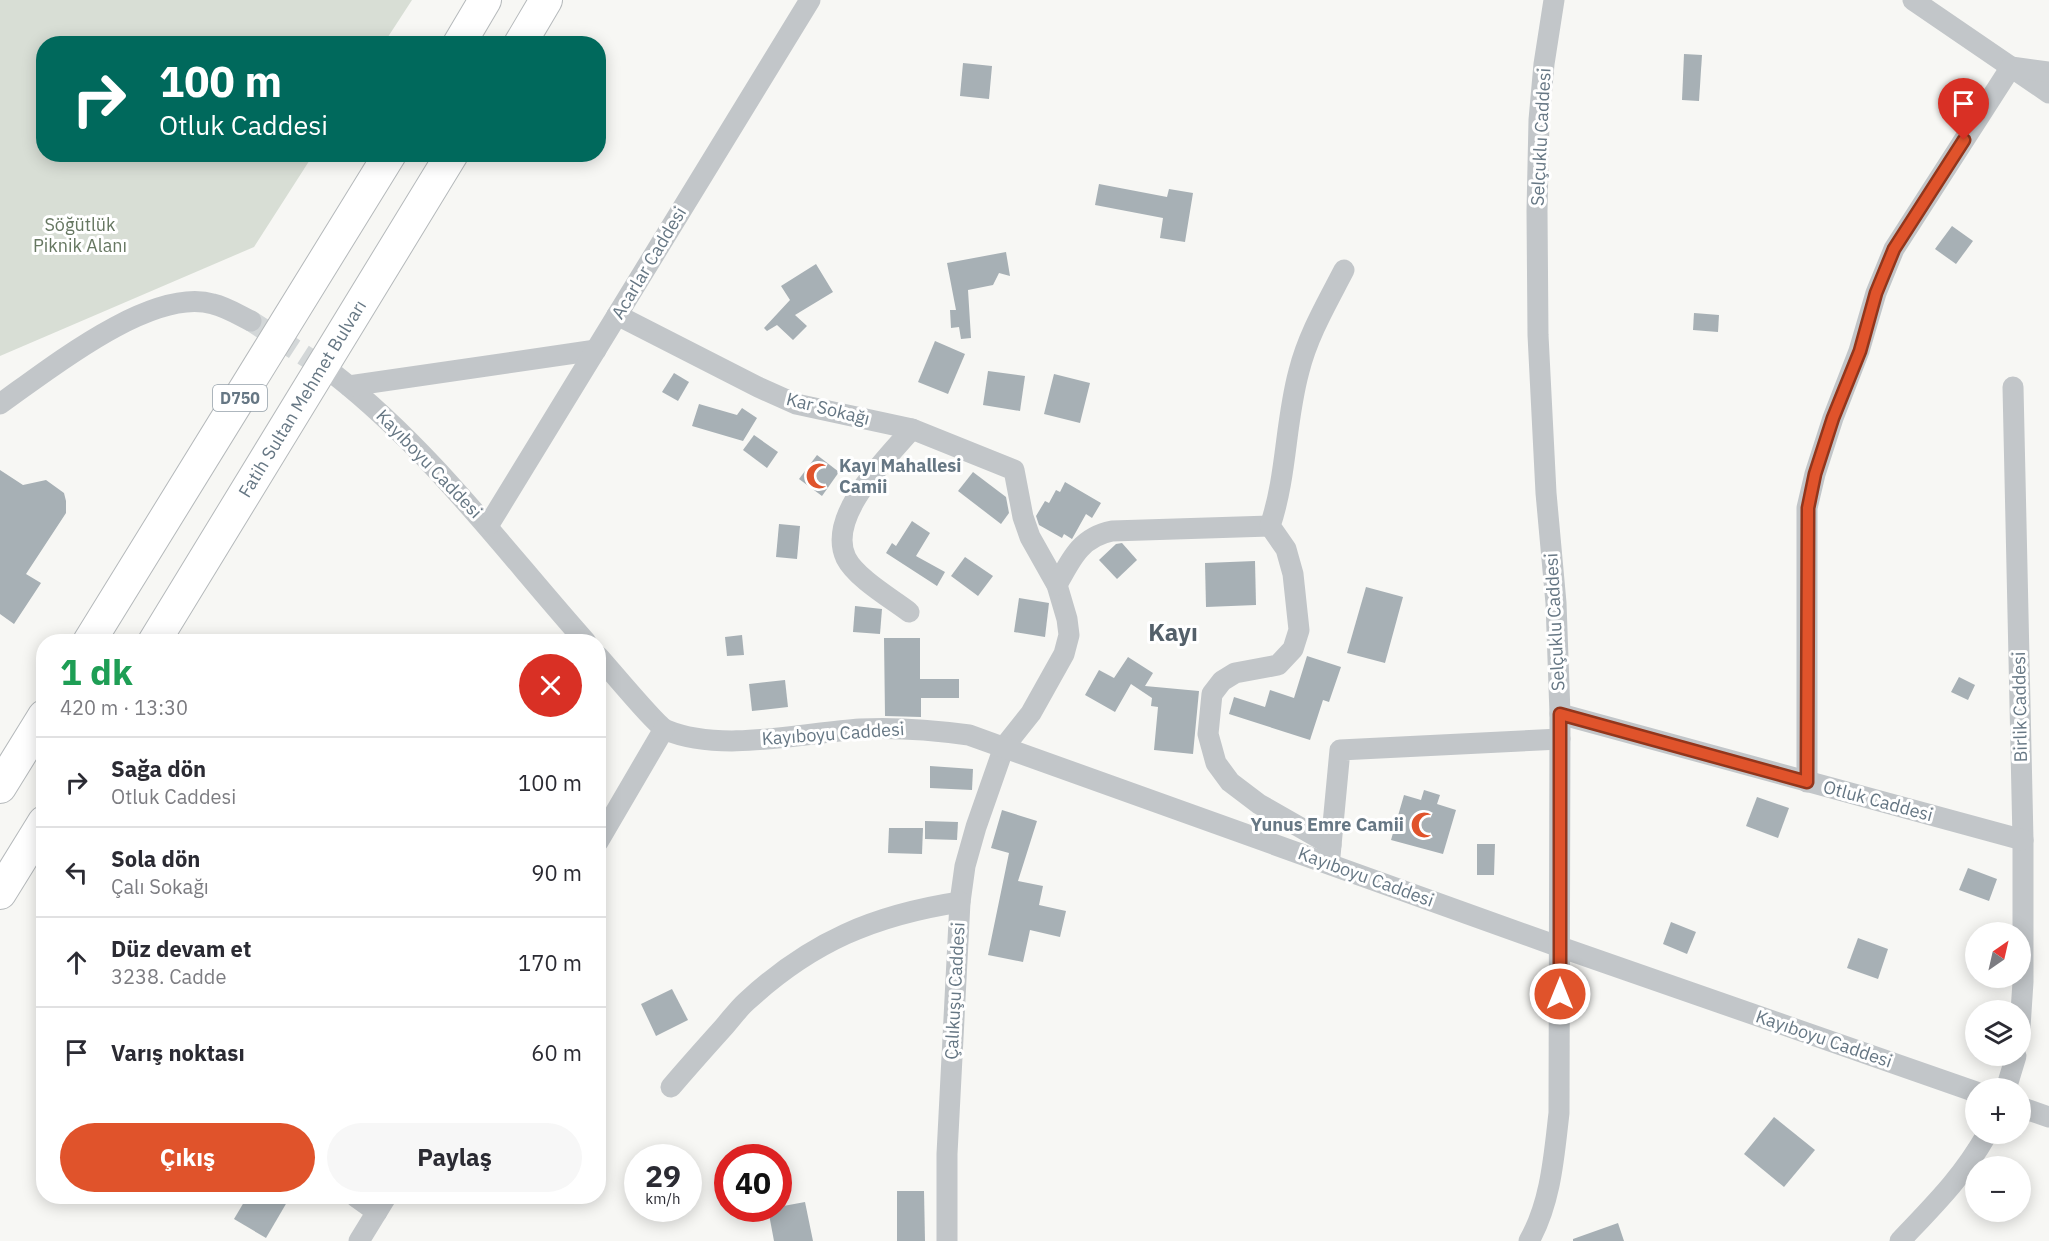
<!DOCTYPE html>
<html lang="tr">
<head>
<meta charset="utf-8">
<style>
  :root { --surface:#fff; --page:#f7f7f7; --text:#2b2b33; --muted:#7c7c81; --line:#e1e1e2; --accent:#e0532b }
  body { margin:0; font-family:"IBM Plex Sans",sans-serif; background:var(--page); color:var(--text); height:100vh; display:flex; flex-direction:column; font-size:22px; white-space:nowrap }
  * { box-sizing:border-box; margin:0 }
  p { font-size:20px; color:var(--muted) }
  .icon { flex:none; width:33px; height:33px; fill:none; stroke:currentColor; stroke-width:2; stroke-linecap:round; stroke-linejoin:round }
  .map { position:relative; flex:1; overflow:hidden }
  .sheet { position:absolute; left:36px; top:634px; width:570px; height:570px; display:flex; flex-direction:column; background:var(--surface); border-radius:24px; box-shadow:0 3px 15px #0003 }
  .sheet>* { flex:none }
  .banner { position:absolute; left:36px; top:36px; width:570px; height:126px; border-radius:24px; box-shadow:0 3px 15px #0003; background:#00695c; color:#fff; overflow:hidden }
  .needle { width:39px; rotate:34deg }
  .fabs { position:absolute; left:1965px; top:922px; display:grid; gap:12px }
  .fabs a { display:grid; place-items:center; width:66px; height:66px; border-radius:50%; background:var(--surface); box-shadow:0 3px 15px #0003; font-size:30px }
  .speed { position:absolute; left:624px; top:1144px; display:flex; gap:12px; font-size:30px; font-weight:700; text-align:center }
  .speed>* { display:grid; place-content:center; width:78px; height:78px; border-radius:50%; background:var(--surface); box-shadow:0 3px 15px #0003; line-height:1 }
  .speed small { font-size:15px; font-weight:400 }
  .speed .limit { border:9px solid #d22; background:#fff; color:#111 }
  .pin { position:absolute; display:grid; place-items:center; width:51px; height:51px; color:#fff; margin:-62px -26px; border-radius:50% 50% 50% 0; rotate:-45deg; box-shadow:0 0 6px #0007 }
  .pin .icon { rotate:45deg }
  .me { position:absolute; width:66px; margin:-33px; rotate:0deg; stroke-linejoin:round; filter:drop-shadow(0 0 4px #0008) }
  .turn { display:flex; align-items:center; gap:21px; height:126px; padding:0 24px; font-size:27px }
  .turn .icon { width:78px; height:78px; stroke-width:2.5 }
  .turn b { display:block; font-size:42px; line-height:51px }
  .round { display:grid; place-items:center; flex:none; width:63px; height:63px; border-radius:32px; background:var(--page) }
  .head { display:flex; align-items:center; justify-content:space-between; height:102px; padding:0 24px }
  h1 { font-size:36px; font-weight:800; line-height:45px; color:#1e9e55 }
  .primary-button { display:flex; gap:12px; margin-top:auto; padding:12px 24px }
  .primary-button a { flex:1; height:69px; border-radius:36px; background:var(--accent); color:#fff; font-size:24px; font-weight:800; line-height:69px; text-align:center }
  .primary-button a+a { background:var(--page); color:var(--text) }
  ul { padding:0; list-style:none }
  li { display:flex; align-items:center; gap:18px; height:90px; padding:0 24px; border-top:2px solid var(--line) }
  li div { flex:1 }
  li b { display:block; font-size:22px }
  li em { font-style:normal }
  .map>svg:first-child { display:block }
  .green { fill:#d8ded5 }
  .building { fill:#a7b0b5 }
  .lines { fill:none; stroke-linecap:round; stroke-linejoin:round }
  .minor-tunnel { stroke:#d3d7d8; stroke-width:21; stroke-dasharray:21 10; stroke-linecap:butt }
  .highway-casing { stroke:#b5b9bb; stroke-width:34 }
  .minor { stroke:#c2c6c9; stroke-width:21 }
  .highway { stroke:#fff; stroke-width:32 }
  .route-casing { stroke:#92361c; stroke-width:15 }
  .route { stroke:#e0532b; stroke-width:10 }
  .labels { text-anchor:middle; stroke-width:6; stroke-linejoin:round; paint-order:stroke }
  .shield { fill:#fff; stroke:#94a0a9; stroke-width:1.5 }
  .shield-label { font-size:16px; font-weight:bold; fill:#667784 }
  .street-label { font-size:18px; fill:#667784; stroke:#fff }
  .park-label { font-size:18px; fill:#667761; stroke:#fff }
  .poi-label { font-size:18px; font-weight:bold; fill:#667784; stroke:#fff; text-anchor:start }
  .district-label { font-size:24px; font-weight:bold; fill:#54606a; stroke:#fff }
</style>
</head>
<body>
<div class="map">
<svg width="2049" height="1241" viewBox="0 0 2049 1241">
  <rect width="100%" height="100%" fill="#f7f7f4"/>
  <polygon class="green" points="0,0 412,0 384,43 44,44 44,154 313,155 254,247 0,356"/>
  <g class="building">
    <polygon points="1684,54 1702,55 1699,101 1682,100"/>
    <polygon points="963,63 992,66 989,99 960,96"/>
    <polygon points="1099,184 1167,197 1169,189 1193,193 1185,242 1160,238 1163,218 1095,205"/>
    <polygon points="1952,226 1973,241 1956,264 1935,249"/>
    <polygon points="1006,252 1010,276 999,273 993,285 968,290 971,338 961,339 959,327 951,328 950,310 956,310 947,263"/>
    <polygon points="816,264 833,292 795,315 807,326 793,340 777,325 767,331 764,328 790,300 781,286"/>
    <polygon points="1694,313 1719,315 1718,332 1693,330"/>
    <polygon points="935,341 965,354 948,394 918,382"/>
    <polygon points="988,371 1025,376 1020,411 983,405"/>
    <polygon points="674,373 689,382 678,401 662,392"/>
    <polygon points="1054,374 1090,383 1080,423 1044,414"/>
    <polygon points="699,404 737,415 742,408 757,418 743,441 692,426"/>
    <polygon points="754,435 778,452 767,468 743,450"/>
    <polygon points="817,455 839,472 822,496 799,479"/>
    <polygon points="0,470 23,485 46,480 64,493 66,501 66,513 26,574 41,583 14,624 0,614"/>
    <polygon points="973,472 1006,497 1009,513 1001,524 958,491"/>
    <polygon points="1065,482 1101,503 1092,518 1086,514 1072,539 1064,534 1062,538 1039,525 1036,516 1045,501 1049,503 1056,490 1060,492"/>
    <polygon points="912,521 930,533 916,556 945,572 937,586 886,553 892,543 896,546"/>
    <polygon points="779,524 800,526 797,559 776,557"/>
    <polygon points="1122,543 1137,560 1117,579 1099,560 1116,544"/>
    <polygon points="965,557 993,576 978,596 951,576"/>
    <polygon points="1255,561 1256,605 1206,607 1205,563"/>
    <polygon points="1366,587 1403,597 1385,663 1347,653"/>
    <polygon points="1019,598 1049,603 1045,637 1014,632"/>
    <polygon points="855,606 882,609 880,634 853,632"/>
    <polygon points="742,635 744,655 727,656 725,637"/>
    <polygon points="884,638 920,638 920,679 959,679 959,698 921,698 921,717 885,716"/>
    <polygon points="1307,656 1341,667 1329,702 1323,700 1310,740 1229,714 1234,697 1265,707 1270,690 1294,698"/>
    <polygon points="1128,657 1153,673 1145,686 1199,691 1193,754 1154,750 1158,707 1151,706 1152,698 1131,684 1115,712 1085,695 1099,670 1114,678"/>
    <polygon points="1959,677 1975,685 1968,700 1951,692"/>
    <polygon points="785,680 788,707 752,711 749,684"/>
    <polygon points="930,766 973,769 972,790 930,788"/>
    <polygon points="1424,790 1440,795 1437,804 1456,810 1443,854 1391,840 1404,795 1421,800"/>
    <polygon points="1757,797 1789,808 1778,838 1746,826"/>
    <polygon points="1002,810 1037,821 1018,881 1043,886 1039,905 1066,911 1060,937 1030,930 1023,962 988,955 1009,853 991,848"/>
    <polygon points="925,821 958,822 957,840 925,839"/>
    <polygon points="889,828 923,828 922,854 888,853"/>
    <polygon points="1477,844 1495,844 1494,875 1477,875"/>
    <polygon points="1968,868 1997,879 1989,901 1959,890"/>
    <polygon points="1671,922 1696,932 1687,954 1663,944"/>
    <polygon points="1858,938 1888,949 1878,979 1847,968"/>
    <polygon points="672,989 688,1020 656,1036 641,1004"/>
    <polygon points="1774,1117 1815,1150 1784,1187 1744,1154"/>
    <polygon points="897,1191 924,1191 925,1241 897,1241"/>
    <polygon points="247,1197 290,1197 266,1238 234,1219"/>
    <polygon points="805,1202 813,1241 774,1241 768,1209 778,1209 778,1207"/>
    <polygon points="1618,1223 1624,1241 1573,1241 1573,1239"/>
  </g>
  <g class="lines">
    <polyline class="minor-tunnel" points="251,321 333,374"/>
    <g class="highway-casing">
      <g id="highway">
        <polyline points="459,44 485,0"/>
        <polyline points="520,44 546,0"/>
        <polyline points="89,642 390,154"/>
        <path id="s1" d="M154 642 452 154"/>
        <polyline points="0,787 44,716"/>
        <polyline points="0,893 44,822"/>
      </g>
    </g>
    <g class="minor">
      <polyline points="1913,0 2049,93"/>
      <polyline points="617,315 758,387 796,404 912,429 1014,470 1023,517 1030,537 1057,585 1067,619 1069,635 1064,654 1031,713 1004,747 976,827 965,866 960,902 947,1154 947,1241"/>
      <path d="M335 375C432 451 505 551 586 642"/>
      <polyline points="349,386 596,350"/>
      <polyline points="2013,387 2023,840 2023,982 2020,1027"/>
      <path d="M0 404C48 370 152 286 213 304 226 307 239 315 251 321"/>
      <polyline points="488,526 810,0"/>
      <path d="M1057 585C1071 559 1081 537 1112 531L1270 526"/>
      <path d="M909 612C892 599 856 578 846 558 826 516 887 458 912 429"/>
      <path d="M598 656C609 668 656 725 666 730 721 753 802 733 860 729 897 727 933 730 969 735L1560 947 1976 1092"/>
      <polyline points="1560,714 2023,840"/>
      <polyline points="1807,782 1807,508 1815,474 1833,418 1859,351 1876,293 1894,249 2011,67 2049,72"/>
      <polyline points="598,842 664,729"/>
      <path d="M1331 845 1259 804 1230 782 1216 763 1208 734 1212 694 1222 681 1235 673 1278 665 1293 649 1299 630 1293 574 1286 549 1270 526C1287 476 1285 422 1299 371 1308 335 1327 303 1344 270"/>
      <polyline points="1330,856 1340,750 1560,739"/>
      <path d="M671 1087C688 1067 705 1048 723 1028 731 1019 738 1009 747 1001 811 942 874 915 960 902"/>
      <polyline points="2006,1089 2016,1056"/>
      <polyline points="2020,1107 2049,1117"/>
      <polyline points="356,1197 377,1212"/>
      <polyline points="359,1241 386,1197"/>
      <path d="M1529 1241C1551 1202 1554 1156 1559 1113L1560 714 1556 603 1546 493 1538 335 1537 211 1539 120 1544 64 1554 0"/>
      <path d="M1900 1241C1934 1205 1962 1178 1987 1134"/>
    </g>
    <use href="#highway" class="highway"/>
  </g>
  <g class="lines">
    <g class="route-casing">
      <polyline id="route" points="1560,994 1560,714 1807,782 1808,508 1815,474 1833,418 1860,351 1876,293 1894,249 1964,140"/>
    </g>
    <use href="#route" class="route"/>
  </g>
  <defs>
    <g id="mosque-bare" transform="scale(2.07)"><path d="M3.5-4.9A6 6 0 1 0 3.5 4.9A5 5 0 1 1 3.5-4.9Z" fill="#e0532b" stroke="#fff" stroke-width="2.5" paint-order="stroke"/></g>
  </defs>
  <g fill-rule="evenodd">
    <use href="#mosque-bare" x="819" y="476"/>
    <use href="#mosque-bare" x="1424" y="825"/>
  </g>
  <g class="labels">
    <rect class="shield" x="213" y="385" width="54" height="26" rx="4.5"/>
    <g class="shield-label">
      <text x="240" y="404">D750</text>
    </g>
    <g class="street-label">
      <text transform="translate(1541 137) rotate(-87)" y="6">Selçuklu Caddesi</text>
      <text transform="translate(649 263) rotate(-59)" y="6">Acarlar Caddesi</text>
      <text dy="6" stroke="none"><textPath href="#s1" startOffset="285">Fatih Sultan Mehmet Bulvarı</textPath></text>
      <text transform="translate(828 409) rotate(14)" y="6">Kar Sokağı</text>
      <text transform="translate(429 464) rotate(46)" y="6">Kayıboyu Caddesi</text>
      <text transform="translate(1555 622) rotate(-93)" y="6">Selçuklu Caddesi</text>
      <text transform="translate(2020 707) rotate(-91)" y="6">Birlik Caddesi</text>
      <text transform="translate(833 734) rotate(-4)" y="6">Kayıboyu Caddesi</text>
      <text transform="translate(1878 801) rotate(15)" y="6">Otluk Caddesi</text>
      <text transform="translate(1366 877) rotate(20)" y="6">Kayıboyu Caddesi</text>
      <text transform="translate(955 991) rotate(-87)" y="6">Çalıkuşu Caddesi</text>
      <text transform="translate(1824 1039) rotate(19)" y="6">Kayıboyu Caddesi</text>
    </g>
    <g class="park-label">
      <text x="80" y="231">Söğütlük<tspan x="80" dy="21">Piknik Alanı</tspan></text>
    </g>
    <g class="poi-label">
      <text x="839" y="472">Kayı Mahallesi<tspan x="839" dy="21">Camii</tspan></text>
      <text x="1404" y="831" text-anchor="end">Yunus Emre Camii</text>
    </g>
    <g class="district-label">
      <text x="1173" y="641">Kayı</text>
    </g>
  </g>
</svg>
<div class="fabs">
<a><svg class="needle" viewBox="-14 -14 28 28"><path d="M0-13l5 13h-10z" fill="#e53935"/><path d="M0 13l5-13h-10z" fill="#7c7c81"/></svg></a>
<a><svg class="icon" aria-label="layers" viewBox="0 0 24 24"><path d="M12 4l9 5-9 5-9-5zM3 14l9 5 9-5"/></svg></a>
<a>+</a>
<a>−</a>
</div>
<div class="speed"><div>29<small>km/h</small></div><div class="limit">40</div></div>
<div class="pin" style="left:1964px;top:140px;background:#d93025"><svg class="icon" aria-label="arrive" viewBox="0 0 24 24"><path d="M6 21V4h12l-3 4 3 4H6"/></svg></div>
<svg class="me" style="left:1560px;top:994px" viewBox="-20 -20 40 40"><circle r="17" fill="#e0532b" stroke="#fff" stroke-width="3"/><path d="M0-11L8 9 0 5-8 9z" fill="#fff"/></svg>
<div class="banner">
<div class="turn"><svg class="icon" aria-label="right" viewBox="0 0 24 24"><path d="M7 20v-9h11M14 6l5 5-5 5"/></svg><div><b>100 m</b>Otluk Caddesi</div></div>
</div>
<section class="sheet">
<div class="head"><div><h1>1 dk</h1><p>420 m · 13:30</p></div><a class="round" style="background:#d93025;color:#fff"><svg class="icon" aria-label="close" viewBox="0 0 24 24"><path d="M6 6l12 12M18 6L6 18"/></svg></a></div>
<ul>
<li><svg class="icon" aria-label="right" viewBox="0 0 24 24"><path d="M7 20v-9h11M14 6l5 5-5 5"/></svg><div><b>Sağa dön</b><p>Otluk Caddesi</p></div><em>100 m</em></li>
<li><svg class="icon" aria-label="left" viewBox="0 0 24 24"><path d="M17 20v-9H6M10 6l-5 5 5 5"/></svg><div><b>Sola dön</b><p>Çalı Sokağı</p></div><em>90 m</em></li>
<li><svg class="icon" aria-label="ahead" viewBox="0 0 24 24"><path d="M12 20V5M6 11l6-6 6 6"/></svg><div><b>Düz devam et</b><p>3238. Cadde</p></div><em>170 m</em></li>
<li><svg class="icon" aria-label="arrive" viewBox="0 0 24 24"><path d="M6 21V4h12l-3 4 3 4H6"/></svg><div><b>Varış noktası</b></div><em>60 m</em></li>
</ul>
<div class="primary-button"><a>Çıkış</a><a>Paylaş</a></div>
</section>
</div>
</body>
</html>
